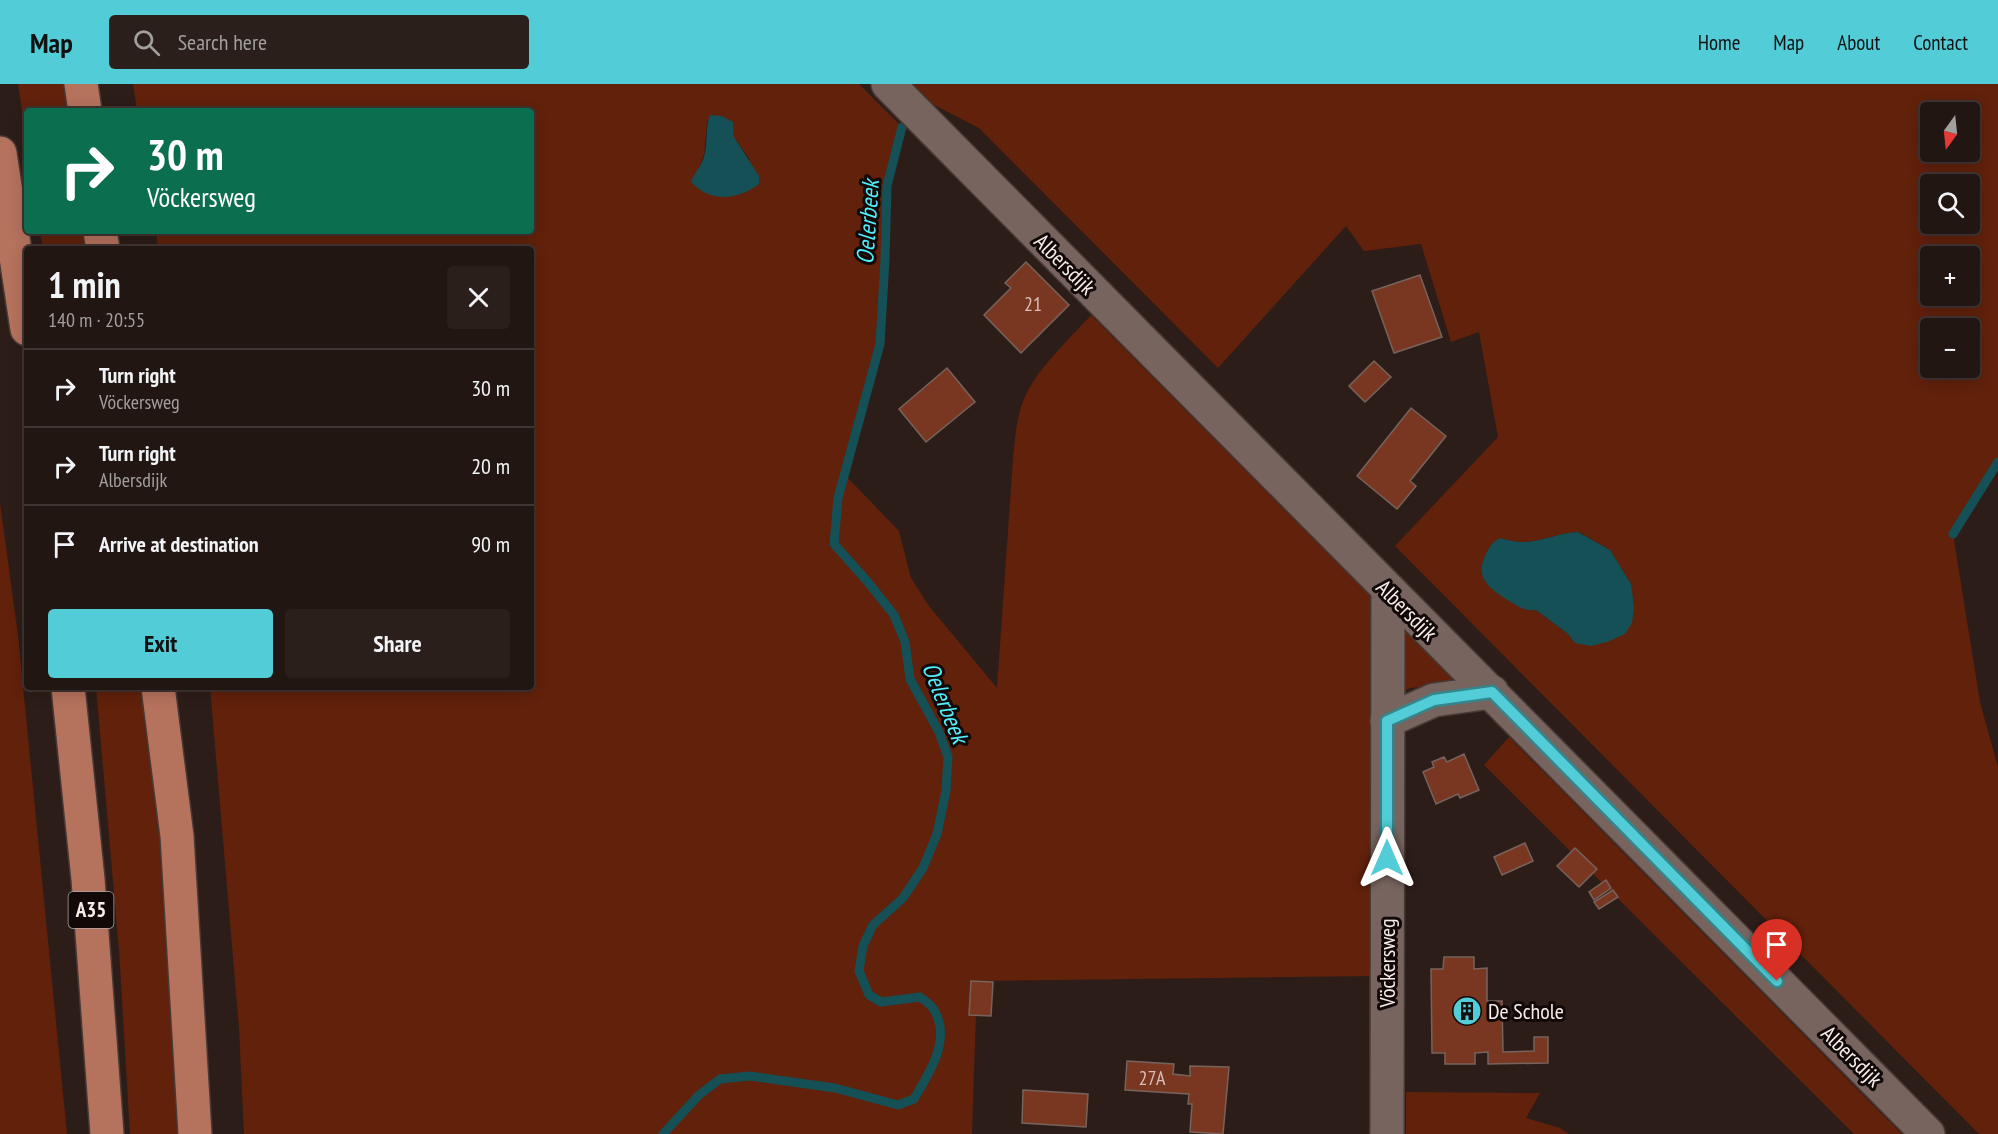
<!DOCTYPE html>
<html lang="en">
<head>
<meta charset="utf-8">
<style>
  :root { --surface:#221612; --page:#2a1f1b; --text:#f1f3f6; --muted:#a29f9f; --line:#3f3532; --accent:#52ccd6 }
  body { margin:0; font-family:"PT Sans Narrow",sans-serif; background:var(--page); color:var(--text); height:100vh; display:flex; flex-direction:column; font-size:22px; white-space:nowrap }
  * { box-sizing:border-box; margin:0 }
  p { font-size:20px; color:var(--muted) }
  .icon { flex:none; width:33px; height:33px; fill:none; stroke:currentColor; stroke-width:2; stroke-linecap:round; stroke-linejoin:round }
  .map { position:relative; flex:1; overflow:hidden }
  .drawer { position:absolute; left:24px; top:162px; width:510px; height:444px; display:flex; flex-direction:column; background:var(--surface); border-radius:6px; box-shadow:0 3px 15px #0003,0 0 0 2px var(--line) }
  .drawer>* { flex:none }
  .top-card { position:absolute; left:24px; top:24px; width:510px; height:126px; border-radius:6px; box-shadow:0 3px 15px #0003,0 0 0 2px var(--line); background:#0b6e4f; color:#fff; overflow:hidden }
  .needle { width:39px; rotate:195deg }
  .fabs { position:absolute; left:1920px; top:18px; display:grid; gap:12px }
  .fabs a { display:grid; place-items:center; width:60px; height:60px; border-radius:6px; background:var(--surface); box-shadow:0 3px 15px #0003,0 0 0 2px var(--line); font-size:30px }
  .pin { position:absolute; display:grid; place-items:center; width:51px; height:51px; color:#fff; margin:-62px -26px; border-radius:50% 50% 50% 0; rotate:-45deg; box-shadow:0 0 6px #0007 }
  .pin .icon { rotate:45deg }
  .me { position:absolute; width:66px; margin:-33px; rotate:0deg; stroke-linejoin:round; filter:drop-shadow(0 0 4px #0008) }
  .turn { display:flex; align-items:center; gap:21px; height:126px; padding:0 24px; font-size:27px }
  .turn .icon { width:78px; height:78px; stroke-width:2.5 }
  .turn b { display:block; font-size:42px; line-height:51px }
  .round { display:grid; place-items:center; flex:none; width:63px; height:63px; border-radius:6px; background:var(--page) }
  .summary { display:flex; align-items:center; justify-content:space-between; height:102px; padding:0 24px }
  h1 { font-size:36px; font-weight:600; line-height:45px }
  .button { display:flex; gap:12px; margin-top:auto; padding:12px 24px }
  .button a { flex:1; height:69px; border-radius:6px; background:var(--accent); color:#111; font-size:24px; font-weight:600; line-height:69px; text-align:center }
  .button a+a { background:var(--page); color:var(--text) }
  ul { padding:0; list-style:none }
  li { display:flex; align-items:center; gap:18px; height:78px; padding:0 24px; border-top:2px solid var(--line) }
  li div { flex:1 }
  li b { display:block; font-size:22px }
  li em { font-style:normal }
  header { display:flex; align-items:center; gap:36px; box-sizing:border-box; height:84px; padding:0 30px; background:var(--accent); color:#111 }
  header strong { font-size:28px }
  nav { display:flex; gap:33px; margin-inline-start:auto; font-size:21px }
  .search { width:420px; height:54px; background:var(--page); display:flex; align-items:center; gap:15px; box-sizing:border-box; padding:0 21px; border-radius:6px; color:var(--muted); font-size:22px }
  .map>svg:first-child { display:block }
  .green { fill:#61210b; fill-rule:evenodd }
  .water { fill:#145055 }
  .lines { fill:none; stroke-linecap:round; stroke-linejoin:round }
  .stream { stroke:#145055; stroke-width:9 }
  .building { fill:#793721; stroke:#76635d; stroke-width:1.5 }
  .minor-casing { stroke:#463936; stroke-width:36 }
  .highway-casing { stroke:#463936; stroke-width:36 }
  .minor { stroke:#77645e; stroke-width:33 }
  .highway { stroke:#b5725d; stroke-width:33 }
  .route-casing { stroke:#35858b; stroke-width:15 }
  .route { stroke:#52ccd6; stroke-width:10 }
  .labels { text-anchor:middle; stroke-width:6; stroke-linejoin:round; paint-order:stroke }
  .number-label { font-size:20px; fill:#d8bfb7 }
  .shield { fill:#100907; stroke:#b2a8a5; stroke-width:1.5 }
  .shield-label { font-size:21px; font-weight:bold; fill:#f7ece9 }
  .street-label { font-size:22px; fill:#f7ece9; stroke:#100907 }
  .poi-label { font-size:22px; fill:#f7ece9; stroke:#100907; text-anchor:start }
  .water-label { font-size:24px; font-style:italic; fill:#52eefb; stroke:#100907 }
</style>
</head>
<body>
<header>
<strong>Map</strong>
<div class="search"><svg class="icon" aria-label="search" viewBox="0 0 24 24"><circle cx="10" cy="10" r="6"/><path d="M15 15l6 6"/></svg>Search here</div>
<nav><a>Home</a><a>Map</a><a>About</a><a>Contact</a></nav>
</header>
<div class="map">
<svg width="1998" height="1050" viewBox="0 0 1998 1050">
  <rect width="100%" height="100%" fill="#2d1d18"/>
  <g class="green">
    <polygon points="18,0 63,0 68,27 27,27 27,60"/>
    <path d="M133 0H859L902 43 887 102 885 176 880 260 845 391 899 447 911 494 929 522 997 604 1013 375C1015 356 1016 333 1024 315 1038 283 1068 257 1091 231L1376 518 1379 892 977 897 972 1050H244L239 944 210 603H531V165H158L156 147H531V27H137ZM711 31 733 38 734 53 750 76 698 87 704 71 707 39Z"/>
    <path d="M903 0H1998V378L1953 450 1980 618 1998 683V1050H1979L1395 462 1498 353 1479 248 1451 258 1421 160 1364 167 1346 142 1218 284 979 44 911 9ZM1930 28H1970V68H1930ZM1930 100H1970V140H1930ZM1930 172H1970V212H1930ZM1930 244H1970V284H1930ZM1579 448 1610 466 1631 500 1575 559 1568 550 1536 526 1500 454C1533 465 1547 450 1579 448Z"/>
    <polygon points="40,147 88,147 91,165 43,165"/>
    <polygon points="0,419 18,551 67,1050 0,1050"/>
    <polygon points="1396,524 1468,598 1411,604 1395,610"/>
    <polygon points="96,603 149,603 187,1050 130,1050 119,866"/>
    <polygon points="1509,653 1862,1010 1902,1050 1854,1050 1484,681"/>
    <polygon points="1406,1008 1540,1009 1526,1034 1560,1044 1569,1050 1406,1050"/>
  </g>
  <g class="water">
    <path d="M710 31 722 32 733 38 734 53 759 92V100C738 116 710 119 691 98 694 89 701 83 704 73 708 59 705 44 710 31Z"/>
    <path d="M1578 448 1610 466 1631 500 1634 523 1632 539 1625 550 1607 558 1591 562 1575 559 1568 550 1536 526C1523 527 1520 523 1509 517 1489 504 1473 493 1487 468 1491 460 1493 458 1500 454 1533 465 1547 450 1578 448Z"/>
  </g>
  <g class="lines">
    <g class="stream">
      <polyline points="1953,450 1998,378"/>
      <path d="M663 1050 699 1011 720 995 750 992 835 1004 898 1021 914 1015C929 989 952 956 934 926 931 920 925 917 920 913L881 918 869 911 859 887 863 862 873 841 903 814 923 784 937 750 946 707 948 673 939 648 910 595 905 558 894 531 867 497 834 460 838 414 880 260 885 176 887 102 902 43"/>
    </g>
  </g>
  <g class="building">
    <polygon points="1026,178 1069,221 1021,269 984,231 1011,204 1005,199"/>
    <polygon points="1420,191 1442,253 1394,269 1372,207"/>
    <polygon points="1374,277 1391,293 1365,318 1349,302"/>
    <polygon points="947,284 975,318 926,358 899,325"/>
    <polygon points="1411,324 1446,352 1410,397 1416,402 1397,425 1357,392"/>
    <polygon points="1464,670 1479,706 1460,714 1458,710 1436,720 1423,688 1434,683 1432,678 1444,673 1447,678"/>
    <polygon points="1525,759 1533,777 1502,791 1494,773"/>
    <polygon points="1575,764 1597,785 1579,803 1557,782"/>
    <polygon points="1606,796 1611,804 1594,816 1589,808"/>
    <polygon points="1613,806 1618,813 1599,825 1594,818"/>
    <polygon points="1444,873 1474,873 1474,885 1487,884 1487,917 1502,917 1503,968 1534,967 1534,953 1548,953 1548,979 1488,980 1488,968 1475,969 1475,980 1445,980 1445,969 1432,969 1431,885 1443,885"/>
    <polygon points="971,897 993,898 991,932 969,931"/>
    <polygon points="1127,977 1174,980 1173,990 1190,992 1190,982 1229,983 1223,1050 1190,1048 1192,1020 1188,1020 1189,1010 1125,1006"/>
    <polygon points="1023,1006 1088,1010 1086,1043 1022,1039"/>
  </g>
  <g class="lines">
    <g class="minor-casing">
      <g id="minor">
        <path d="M888 0C1234 351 1582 699 1928 1050"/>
        <polyline points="1387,637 1434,616 1492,608"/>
        <polyline points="1387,1050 1388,506"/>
      </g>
    </g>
    <g class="highway-casing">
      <g id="highway">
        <polyline points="81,0 85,27"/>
        <polyline points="0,69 27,245"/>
        <polyline points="100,147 103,165"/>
        <polyline points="68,603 88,795 107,1050"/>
        <polyline points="158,603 177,752 195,1050"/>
      </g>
    </g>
    <use href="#minor" class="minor"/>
    <use href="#highway" class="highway"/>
  </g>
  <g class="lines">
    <g class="route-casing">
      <polyline id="route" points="1387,774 1387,637 1434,616 1492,608 1777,897"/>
    </g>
    <use href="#route" class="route"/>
  </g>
  <defs>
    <g id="building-disc" transform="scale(1.5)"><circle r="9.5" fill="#52ccd6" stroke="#100907"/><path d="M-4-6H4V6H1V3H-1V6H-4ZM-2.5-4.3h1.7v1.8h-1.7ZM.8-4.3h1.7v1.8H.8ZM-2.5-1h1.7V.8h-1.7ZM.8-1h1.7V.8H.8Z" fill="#111"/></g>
  </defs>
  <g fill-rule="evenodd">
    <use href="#building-disc" x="1467" y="927"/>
  </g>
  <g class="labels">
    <g class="number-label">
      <text x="1033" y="227">21</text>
      <text x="1152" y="1001">27A</text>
    </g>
    <rect class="shield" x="68.5" y="808" width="45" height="36" rx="4.5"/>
    <g class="shield-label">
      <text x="91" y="833">A35</text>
    </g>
    <g class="street-label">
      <text transform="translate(1065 180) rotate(45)" y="8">Albersdijk</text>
      <text transform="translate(1407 526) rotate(45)" y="8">Albersdijk</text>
      <text transform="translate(1387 879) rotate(-90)" y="8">Vöckersweg</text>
      <text transform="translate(1852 972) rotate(45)" y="8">Albersdijk</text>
    </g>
    <g class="poi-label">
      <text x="1488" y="935">De Schole</text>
    </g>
    <g class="water-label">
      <text transform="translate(868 138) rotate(-86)" y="8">Oelerbeek</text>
      <text transform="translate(945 619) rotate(68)" y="8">Oelerbeek</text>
    </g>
  </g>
</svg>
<div class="fabs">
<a><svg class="needle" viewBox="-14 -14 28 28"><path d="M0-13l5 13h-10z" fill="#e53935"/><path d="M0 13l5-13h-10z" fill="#a29f9f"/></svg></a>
<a><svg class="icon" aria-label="search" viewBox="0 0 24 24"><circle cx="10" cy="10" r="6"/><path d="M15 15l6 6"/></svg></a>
<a>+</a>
<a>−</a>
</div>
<div class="pin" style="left:1777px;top:897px;background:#d93025"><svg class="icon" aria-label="arrive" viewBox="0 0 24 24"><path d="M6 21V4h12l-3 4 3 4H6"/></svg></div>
<svg class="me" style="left:1387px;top:774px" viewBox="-20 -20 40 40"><path d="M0-17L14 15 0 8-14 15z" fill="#52ccd6" stroke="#fff" stroke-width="4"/></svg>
<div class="top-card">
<div class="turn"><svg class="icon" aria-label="right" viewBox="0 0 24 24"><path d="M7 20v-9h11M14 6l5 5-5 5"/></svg><div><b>30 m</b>Vöckersweg</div></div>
</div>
<section class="drawer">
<div class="summary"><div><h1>1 min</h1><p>140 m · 20:55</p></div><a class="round"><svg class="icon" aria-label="close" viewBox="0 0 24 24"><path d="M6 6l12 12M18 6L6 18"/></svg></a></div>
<ul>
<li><svg class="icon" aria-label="right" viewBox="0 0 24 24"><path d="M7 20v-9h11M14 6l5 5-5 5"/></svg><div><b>Turn right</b><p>Vöckersweg</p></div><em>30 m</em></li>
<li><svg class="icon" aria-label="right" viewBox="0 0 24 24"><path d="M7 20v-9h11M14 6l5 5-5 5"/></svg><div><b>Turn right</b><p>Albersdijk</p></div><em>20 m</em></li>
<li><svg class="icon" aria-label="arrive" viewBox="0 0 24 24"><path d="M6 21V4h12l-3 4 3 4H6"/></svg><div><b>Arrive at destination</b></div><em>90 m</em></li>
</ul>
<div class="button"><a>Exit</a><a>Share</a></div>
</section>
</div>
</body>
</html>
